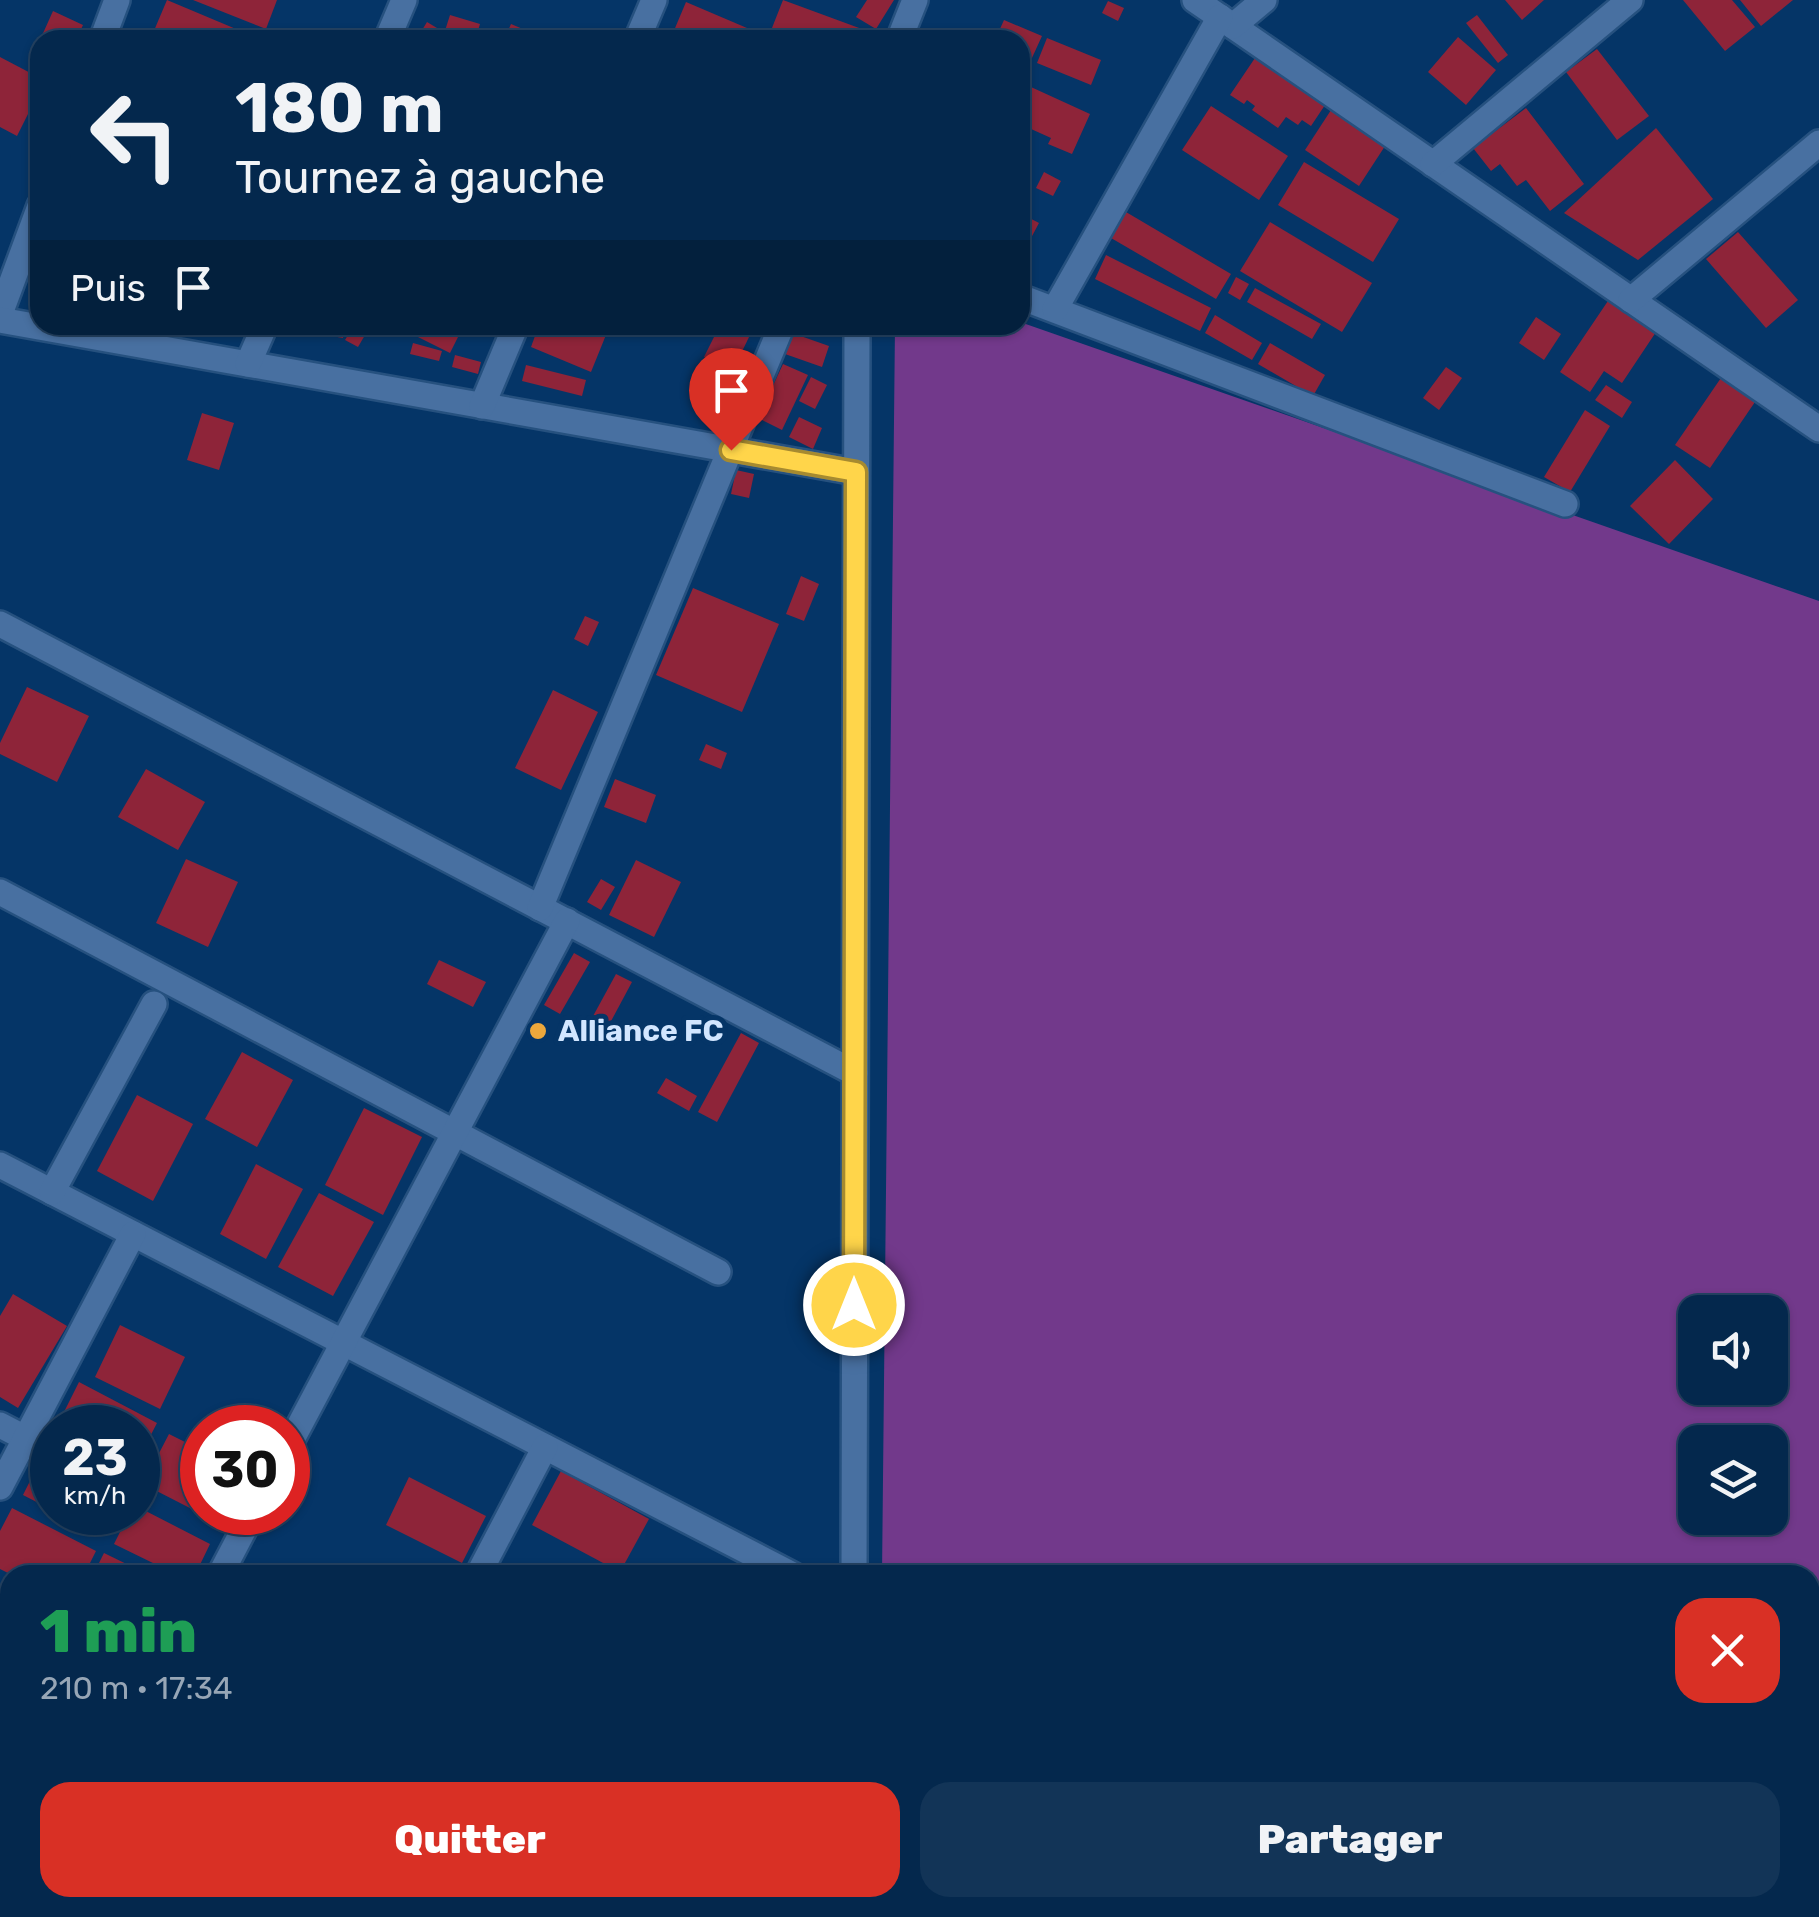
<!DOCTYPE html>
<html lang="fr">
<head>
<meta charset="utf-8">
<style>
  :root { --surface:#04284d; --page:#123457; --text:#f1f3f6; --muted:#97a6b6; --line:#254465; --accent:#d93025 }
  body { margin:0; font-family:Rubik,sans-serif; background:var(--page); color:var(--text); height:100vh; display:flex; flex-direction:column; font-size:38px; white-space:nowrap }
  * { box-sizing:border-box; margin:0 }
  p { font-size:32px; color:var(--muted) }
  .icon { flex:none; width:55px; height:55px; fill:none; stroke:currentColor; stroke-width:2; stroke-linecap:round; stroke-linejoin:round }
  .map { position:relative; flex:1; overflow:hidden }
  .sheet { position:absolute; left:0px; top:1565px; width:1820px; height:352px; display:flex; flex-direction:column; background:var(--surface); border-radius:30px 30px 0 0; box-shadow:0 2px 8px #0004,0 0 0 2px var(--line) }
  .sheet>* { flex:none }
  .banner { position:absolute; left:30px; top:30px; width:1000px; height:305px; border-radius:30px; box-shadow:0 2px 8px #0004,0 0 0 2px var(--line); background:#04284d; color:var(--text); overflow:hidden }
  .tools { position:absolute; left:1678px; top:1295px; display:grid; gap:20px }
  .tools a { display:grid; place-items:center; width:110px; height:110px; border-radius:20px; background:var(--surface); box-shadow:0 2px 8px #0004,0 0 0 2px var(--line); font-size:50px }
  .speed { position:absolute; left:30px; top:1405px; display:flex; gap:20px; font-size:50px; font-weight:700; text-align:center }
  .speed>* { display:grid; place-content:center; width:130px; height:130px; border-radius:50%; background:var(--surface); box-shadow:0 2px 8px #0004,0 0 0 2px var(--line); line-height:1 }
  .speed small { font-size:25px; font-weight:400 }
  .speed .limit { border:15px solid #d22; background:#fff; color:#111 }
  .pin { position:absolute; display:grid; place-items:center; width:85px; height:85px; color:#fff; margin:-102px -42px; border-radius:50% 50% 50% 0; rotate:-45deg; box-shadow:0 0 10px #0007 }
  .pin .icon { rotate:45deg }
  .me { position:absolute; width:110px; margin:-55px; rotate:0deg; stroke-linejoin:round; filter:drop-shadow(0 0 8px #0008) }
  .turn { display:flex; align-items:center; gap:35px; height:210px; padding:0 40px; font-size:45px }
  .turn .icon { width:130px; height:130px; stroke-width:2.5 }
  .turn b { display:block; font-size:70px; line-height:85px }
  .then { display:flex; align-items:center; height:95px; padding:0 40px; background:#0003; gap:20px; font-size:38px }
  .round { display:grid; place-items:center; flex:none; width:105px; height:105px; border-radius:30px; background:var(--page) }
  .summary { display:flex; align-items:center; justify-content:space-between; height:170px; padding:0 40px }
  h1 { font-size:60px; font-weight:800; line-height:75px; color:#1e9e55 }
  .action { display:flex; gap:20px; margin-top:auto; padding:20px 40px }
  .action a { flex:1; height:115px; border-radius:30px; background:var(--accent); color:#fff; font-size:40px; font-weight:800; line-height:115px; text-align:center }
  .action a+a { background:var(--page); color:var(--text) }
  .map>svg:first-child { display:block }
  .green { fill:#72398b; fill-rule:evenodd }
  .building { fill:#8e2439 }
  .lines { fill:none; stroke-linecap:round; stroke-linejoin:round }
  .minor-casing { stroke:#26517f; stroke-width:30 }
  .minor { stroke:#4870a1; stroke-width:25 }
  .route-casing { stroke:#a68a30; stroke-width:25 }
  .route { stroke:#ffd54a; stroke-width:18 }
  .poi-dot { fill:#eda83c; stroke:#053567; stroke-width:4 }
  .labels { text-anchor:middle; stroke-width:10; stroke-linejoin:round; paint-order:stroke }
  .poi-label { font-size:30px; font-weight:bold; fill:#d2e6ff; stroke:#053567; text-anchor:start }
</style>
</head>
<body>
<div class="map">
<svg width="1819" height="1917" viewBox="0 0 1819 1917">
  <rect width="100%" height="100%" fill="#053567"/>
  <g class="green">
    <path d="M1020 322 1819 601V1917L1787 1908H1810V1575H882L895 325H1020ZM1695 1312H1770V1388H1695ZM1695 1442H1770V1518H1695Z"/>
    <polygon points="878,1908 1449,1908 1445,1917 878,1917"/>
  </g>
  <g class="building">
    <polygon points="167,0 236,29 232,40 169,40 153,33"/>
    <polygon points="193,0 277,0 266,29"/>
    <polygon points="783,0 870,32 867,40 790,40 770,33"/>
    <polygon points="867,0 894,0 876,29 856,17"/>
    <polygon points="1505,0 1544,0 1522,20"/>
    <polygon points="1683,0 1732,0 1755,27 1725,51"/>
    <polygon points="1740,0 1793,0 1761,26"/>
    <polygon points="1108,1 1124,8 1118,21 1102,13"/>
    <polygon points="686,2 775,40 670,40"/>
    <polygon points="53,11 83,25 76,40 40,40"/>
    <polygon points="450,15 480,24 475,40 442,40"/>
    <polygon points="1477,15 1508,55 1498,63 1466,23"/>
    <polygon points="1004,20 1042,36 1026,71 1020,68 1020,40 995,40"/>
    <polygon points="427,22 442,31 437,40 416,40"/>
    <polygon points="511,24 549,40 504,40"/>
    <polygon points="1458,37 1496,70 1466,105 1428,72"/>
    <polygon points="1047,38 1101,60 1091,85 1037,63"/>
    <polygon points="1597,49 1649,116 1617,140 1566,72"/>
    <polygon points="1257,55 1327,102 1311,126 1302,120 1298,125 1286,117 1278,128 1252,110 1255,106 1247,100 1244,104 1230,95"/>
    <polygon points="0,57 40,78 40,90 17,136 0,127"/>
    <polygon points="1020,82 1090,114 1072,154 1048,144 1051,138 1020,124"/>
    <polygon points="1211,106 1288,156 1259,200 1182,150"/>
    <polygon points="1333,107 1387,143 1359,186 1305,150"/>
    <polygon points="1526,108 1584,184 1550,211 1526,180 1517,186 1500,164 1491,171 1473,148"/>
    <polygon points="1656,128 1713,199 1638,260 1564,213"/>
    <polygon points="1304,162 1399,219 1373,262 1278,205"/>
    <polygon points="1044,172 1061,181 1053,196 1036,188"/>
    <polygon points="1126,212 1231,274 1216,299 1111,238"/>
    <polygon points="1020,213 1039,223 1031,238 1020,232"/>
    <polygon points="1270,222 1372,283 1342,332 1240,271"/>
    <polygon points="1738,232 1798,300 1766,328 1706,259"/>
    <polygon points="1106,255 1211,308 1200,331 1095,279"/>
    <polygon points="1236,277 1249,284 1240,300 1228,293"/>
    <polygon points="1255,288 1321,324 1312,339 1247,302"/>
    <polygon points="1612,295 1660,326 1622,383 1604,371 1590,392 1560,372"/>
    <polygon points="1215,315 1262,343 1252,360 1205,333"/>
    <polygon points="1536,317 1561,334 1544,360 1519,343"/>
    <polygon points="315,325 345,325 343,338 314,333"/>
    <polygon points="354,325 368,330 358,347 345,340"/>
    <polygon points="421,325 464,325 450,353 416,336"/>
    <polygon points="539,325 610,325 591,372 531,347"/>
    <polygon points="720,325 728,325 750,335 733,370 704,357"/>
    <polygon points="792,333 829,346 822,367 785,354"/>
    <polygon points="413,343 442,351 439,361 410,354"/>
    <polygon points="1270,343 1325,375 1313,396 1258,364"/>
    <polygon points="455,355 481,362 478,374 452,367"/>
    <polygon points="783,364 808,375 782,430 758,418"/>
    <polygon points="526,365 586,380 582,396 522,381"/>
    <polygon points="1446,367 1462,378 1439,410 1423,398"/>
    <polygon points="1723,375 1757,399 1710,468 1675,445"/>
    <polygon points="811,377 827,385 815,409 799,401"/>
    <polygon points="1606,385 1632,402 1622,418 1595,400"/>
    <polygon points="1585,410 1610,426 1570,492 1544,477"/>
    <polygon points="202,413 234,423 219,470 187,460"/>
    <polygon points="799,417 822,428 813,449 789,437"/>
    <polygon points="1675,460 1713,499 1669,544 1630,506"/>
    <polygon points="736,470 754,474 749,498 731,494"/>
    <polygon points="801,576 819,584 804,621 786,614"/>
    <polygon points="693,588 779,624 742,712 656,675"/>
    <polygon points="585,616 599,622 588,646 574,639"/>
    <polygon points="27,687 89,716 57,782 0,754 0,743"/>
    <polygon points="553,690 598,712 561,790 515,768"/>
    <polygon points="706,744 727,753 721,769 699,760"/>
    <polygon points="146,769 205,802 178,850 118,817"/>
    <polygon points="615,779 656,795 646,823 604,807"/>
    <polygon points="186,859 238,882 208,947 156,923"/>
    <polygon points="636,860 681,882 654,937 609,915"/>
    <polygon points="601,879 615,887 601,910 587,902"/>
    <polygon points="574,953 590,962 560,1014 544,1005"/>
    <polygon points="439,960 486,982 473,1007 427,984"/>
    <polygon points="616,974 632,982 602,1038 586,1029"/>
    <polygon points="741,1033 759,1043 717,1122 698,1112"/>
    <polygon points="242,1052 293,1080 257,1147 205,1119"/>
    <polygon points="666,1078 697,1096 689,1111 657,1093"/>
    <polygon points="137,1095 193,1124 153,1201 97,1171"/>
    <polygon points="364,1108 422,1137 383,1215 325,1185"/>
    <polygon points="256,1164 303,1189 266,1259 220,1234"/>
    <polygon points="319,1193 374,1222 333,1296 278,1267"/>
    <polygon points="13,1294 67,1326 18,1408 0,1397 0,1316"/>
    <polygon points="120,1325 185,1357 160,1409 95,1377"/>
    <polygon points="79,1382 157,1423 138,1460 138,1428 56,1428"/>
    <polygon points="169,1434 193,1446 184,1463 202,1472 202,1512 230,1512 223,1525 143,1484"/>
    <polygon points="47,1447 52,1450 52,1510 23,1495"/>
    <polygon points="561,1471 649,1519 620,1572 532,1525"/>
    <polygon points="409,1477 486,1516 462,1563 386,1525"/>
    <polygon points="138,1507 210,1544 195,1575 163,1575 155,1571 157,1565 114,1544 130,1512 138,1512"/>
    <polygon points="12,1508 96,1551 84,1575 12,1575 0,1569 0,1531"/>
    <polygon points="57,1512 115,1512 104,1536"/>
    <polygon points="104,1553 149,1575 93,1575"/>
    <polygon points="3,1581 10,1585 10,1628 0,1623 0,1586"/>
    <polygon points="0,1665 10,1670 10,1698 0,1717"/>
    <polygon points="6,1899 10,1899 10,1908 50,1908 69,1911 68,1917 3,1917"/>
    <polygon points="148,1908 200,1908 199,1917 147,1917"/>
    <polygon points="262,1908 330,1908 329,1917 261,1917"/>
    <polygon points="1537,1908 1547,1908 1575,1917 1534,1917"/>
  </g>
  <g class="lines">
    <g class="minor-casing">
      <g id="minor">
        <polyline points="1195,0 1819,429"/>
        <polyline points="1233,26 1264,0"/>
        <polyline points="102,40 117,0"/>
        <polyline points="387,40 404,0"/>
        <polyline points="637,40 654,0"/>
        <polyline points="899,40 915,0"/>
        <polyline points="1433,164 1630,0"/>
        <polyline points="1020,297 1565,504"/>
        <polyline points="1631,300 1819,143"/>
        <polyline points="1055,309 1220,17"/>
        <polyline points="0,314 40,206"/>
        <polyline points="0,320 856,472"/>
        <polyline points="248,364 265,325"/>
        <polyline points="482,406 516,325"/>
        <polyline points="0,624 855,1073"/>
        <polyline points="0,892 718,1272"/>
        <polyline points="540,908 782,325"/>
        <polyline points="0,1165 793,1575"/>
        <polyline points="52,1192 154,1004"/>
        <polyline points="0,1425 25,1438"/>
        <polyline points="288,1447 567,921"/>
        <polyline points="0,1487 133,1234"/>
        <polyline points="220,1575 253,1512"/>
        <polyline points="478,1575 545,1447"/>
        <polyline points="854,1575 857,325"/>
        <polyline points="0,1772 10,1773"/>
        <polyline points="1710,1908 1737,1917"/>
        <polyline points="237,1917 238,1908"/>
        <polyline points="854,1917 854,1908"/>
        <polyline points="1471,1917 1474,1908"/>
      </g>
    </g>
    <use href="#minor" class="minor"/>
  </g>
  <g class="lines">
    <g class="route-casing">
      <polyline id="route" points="731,450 856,472 854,1305"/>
    </g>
    <use href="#route" class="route"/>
  </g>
  <circle class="poi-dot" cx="538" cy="1031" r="10"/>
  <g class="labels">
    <g class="poi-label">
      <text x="558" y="1041">Alliance FC</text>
    </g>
  </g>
</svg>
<div class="tools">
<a><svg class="icon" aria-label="sound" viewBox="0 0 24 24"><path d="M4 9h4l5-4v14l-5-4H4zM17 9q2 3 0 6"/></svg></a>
<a><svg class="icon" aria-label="layers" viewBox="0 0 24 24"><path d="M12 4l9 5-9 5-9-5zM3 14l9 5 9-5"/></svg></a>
</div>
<div class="speed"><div>23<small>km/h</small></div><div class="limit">30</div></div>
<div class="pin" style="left:731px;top:450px;background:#d93025"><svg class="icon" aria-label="arrive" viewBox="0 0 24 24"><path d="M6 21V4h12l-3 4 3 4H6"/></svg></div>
<svg class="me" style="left:854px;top:1305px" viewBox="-20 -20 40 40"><circle r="17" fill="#ffd54a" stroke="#fff" stroke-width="3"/><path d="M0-11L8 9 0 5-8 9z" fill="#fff"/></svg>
<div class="banner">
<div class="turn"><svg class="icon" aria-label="left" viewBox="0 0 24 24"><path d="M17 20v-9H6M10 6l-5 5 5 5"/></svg><div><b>180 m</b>Tournez à gauche</div></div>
<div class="then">Puis<svg class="icon" aria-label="arrive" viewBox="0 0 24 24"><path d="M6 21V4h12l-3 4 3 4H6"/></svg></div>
</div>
<section class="sheet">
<div class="summary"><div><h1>1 min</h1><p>210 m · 17:34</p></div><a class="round" style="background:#d93025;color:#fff"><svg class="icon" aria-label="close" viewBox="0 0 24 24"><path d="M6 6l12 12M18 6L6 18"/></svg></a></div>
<div class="action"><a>Quitter</a><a>Partager</a></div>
</section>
</div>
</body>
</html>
